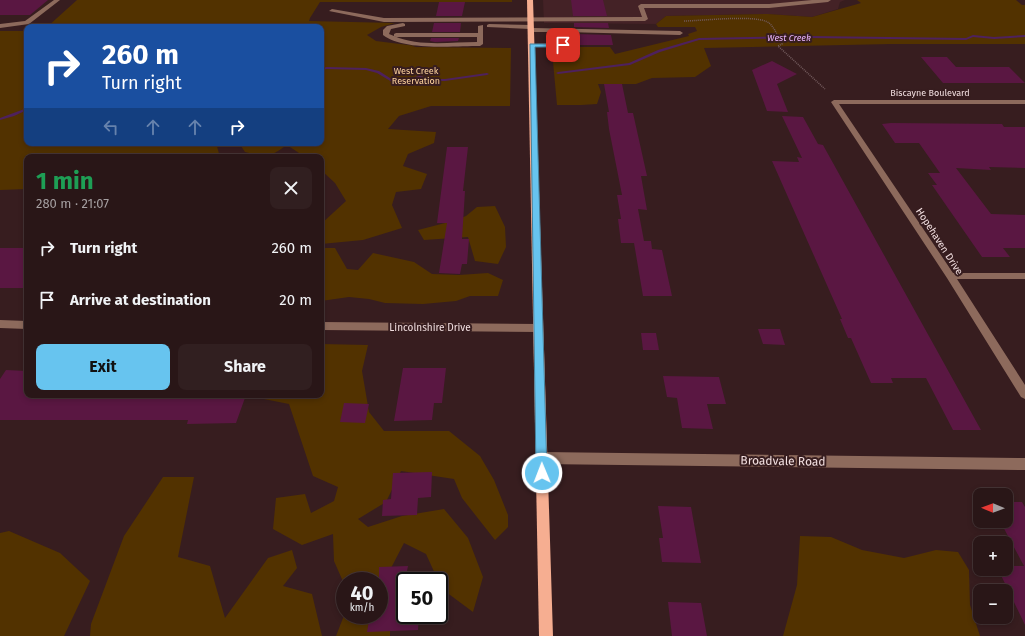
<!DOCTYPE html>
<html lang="en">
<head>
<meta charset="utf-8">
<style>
  :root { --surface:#291617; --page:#311f20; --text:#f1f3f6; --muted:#a59fa1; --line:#453536; --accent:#67c4ef }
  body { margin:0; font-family:"Fira Sans",sans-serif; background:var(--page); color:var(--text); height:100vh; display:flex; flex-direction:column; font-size:15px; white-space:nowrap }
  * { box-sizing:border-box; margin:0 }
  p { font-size:13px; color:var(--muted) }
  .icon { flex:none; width:22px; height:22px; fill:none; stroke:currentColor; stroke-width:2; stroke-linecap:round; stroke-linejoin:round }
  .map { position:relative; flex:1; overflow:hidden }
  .details { position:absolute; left:24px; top:154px; width:300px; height:244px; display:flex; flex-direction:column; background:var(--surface); border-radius:8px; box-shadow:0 2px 6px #0003,0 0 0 1px var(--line) }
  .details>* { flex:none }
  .guide { position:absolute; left:24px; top:24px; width:300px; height:122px; border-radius:8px; box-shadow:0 2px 6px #0003,0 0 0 1px var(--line); background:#1a4fa0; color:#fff; overflow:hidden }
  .needle { width:26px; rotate:271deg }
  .fabs { position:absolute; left:973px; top:488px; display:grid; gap:8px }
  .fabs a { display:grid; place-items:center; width:40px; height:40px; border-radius:8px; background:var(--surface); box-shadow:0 2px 6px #0003,0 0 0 1px var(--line); font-size:20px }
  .speed { position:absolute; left:336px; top:572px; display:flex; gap:8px; font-size:20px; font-weight:700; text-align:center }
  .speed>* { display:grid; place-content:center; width:52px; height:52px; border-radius:50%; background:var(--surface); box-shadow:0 2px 6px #0003,0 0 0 1px var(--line); line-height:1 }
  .speed small { font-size:10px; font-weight:400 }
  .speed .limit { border:2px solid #111; border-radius:6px; background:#fff; color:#111 }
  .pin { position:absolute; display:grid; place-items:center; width:34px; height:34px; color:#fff; margin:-17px; border-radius:8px; box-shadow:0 2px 6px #0006 }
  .me { position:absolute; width:44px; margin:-22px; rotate:359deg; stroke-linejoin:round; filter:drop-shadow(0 0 3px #0008) }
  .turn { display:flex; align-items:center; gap:14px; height:84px; padding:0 12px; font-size:18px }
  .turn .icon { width:52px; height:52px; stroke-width:2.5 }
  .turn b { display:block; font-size:28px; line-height:34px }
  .lanes { display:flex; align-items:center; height:38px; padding:0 12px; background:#0003; justify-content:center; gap:20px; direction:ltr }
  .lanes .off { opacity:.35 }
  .round { display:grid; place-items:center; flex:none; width:42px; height:42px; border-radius:8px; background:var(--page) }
  .overview { display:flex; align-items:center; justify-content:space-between; height:68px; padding:0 12px }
  h1 { font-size:24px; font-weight:700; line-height:30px; color:#1e9e55 }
  .action { display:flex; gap:8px; margin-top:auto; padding:8px 12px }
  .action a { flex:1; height:46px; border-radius:8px; background:var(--accent); color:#111; font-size:16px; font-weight:700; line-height:46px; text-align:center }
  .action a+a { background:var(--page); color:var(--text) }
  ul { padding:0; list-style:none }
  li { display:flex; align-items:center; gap:12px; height:52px; padding:0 12px }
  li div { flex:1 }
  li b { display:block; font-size:15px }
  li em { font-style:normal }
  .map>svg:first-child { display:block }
  .built { fill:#442226 }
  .green { fill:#523200 }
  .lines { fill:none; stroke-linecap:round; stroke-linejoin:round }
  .stream { fill:#4e215d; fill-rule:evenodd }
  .building { fill:#5a1742 }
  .path { stroke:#735b5d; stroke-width:1.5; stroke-dasharray:1 1; stroke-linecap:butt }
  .minor { fill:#8d6a5c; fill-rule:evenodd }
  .major { fill:#f6ae91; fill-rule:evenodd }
  .route { fill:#67c4ef; stroke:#437f9b }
  .labels { text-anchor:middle; stroke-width:4; stroke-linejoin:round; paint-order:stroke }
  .far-water-label { font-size:9px; font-style:italic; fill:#e8b3fb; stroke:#371d1f }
  .far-park-label { font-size:9px; fill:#fdd29d; stroke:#371d1f }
  .far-street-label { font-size:9px; fill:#f2dfe0; stroke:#371d1f }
  .street-label { font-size:10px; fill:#f2dfe0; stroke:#371d1f }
  .near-street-label { font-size:12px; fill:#f2dfe0; stroke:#371d1f }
</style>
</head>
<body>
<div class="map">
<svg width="1025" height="636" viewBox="0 0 1025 636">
  <rect width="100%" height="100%" fill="#371d1f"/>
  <polygon class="built" points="543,0 845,0 840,2 838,9 812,17 768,14 666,16 656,24 544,23"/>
  <g class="green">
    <path d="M77 0H512V2H320L310 18 309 21 395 23 381 27 367 35 376 41 416 46 412 47 511 48 510 106H431L399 116 388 129 436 132 434 143 408 154 403 166 427 174 421 189 396 192 392 205 402 228 363 240 321 244V224L346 201 335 183 321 170V157H305L287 145C266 159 269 158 245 152L239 143H321V27H47Z"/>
    <polygon points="857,0 1016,0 1022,5 1025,5 1025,44 891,44 704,48 711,66 695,77 652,78 636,84 598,84 601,92 597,104 581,105 557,105 552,51 580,51 580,47 610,47 615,54 689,36 688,34 697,31 695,27 658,27 656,24 666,16 768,14 812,17 861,3"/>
    <polygon points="0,31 27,31 27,143 216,143 220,157 27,157 27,189 0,190"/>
    <polygon points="495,206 505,227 506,247 498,264 475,261 468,237 424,240 418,230 453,221 466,216 477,207"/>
    <polygon points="322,248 335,248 347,269 358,270 373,253 414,262 432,274 459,275 488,273 503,280 498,296 470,296 456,301 423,304 385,303 369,299 349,297 321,301 321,249"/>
    <polygon points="321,344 368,345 362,371 369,412 384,431 449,431 480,456 494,480 508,515 508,527 495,540 462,498 454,479 401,471 386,502 358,519 368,527 402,516 444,509 468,538 483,577 473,612 442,589 426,554 404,543 391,568 390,636 336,636 345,613 345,615 379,615 379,581 345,581 345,586 334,561 333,534 302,545 273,529 276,498 305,494 311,513 334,501 338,487 313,476 289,404 254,397 254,395 321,395"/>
    <polygon points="163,477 194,477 178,557 210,566 225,618 268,558 292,550 297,568 283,586 312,594 322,636 90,636 91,624 124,536"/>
    <polygon points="9,531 60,553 90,581 64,636 0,636 0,533"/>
    <polygon points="800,536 831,537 862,550 904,558 936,550 958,552 969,570 970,605 980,636 783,636 797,585"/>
  </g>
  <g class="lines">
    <g class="stream">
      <polygon points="973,35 994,37 1025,35 1025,37 994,39 973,37 966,40 810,38 699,40 660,52 630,65 558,74 556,73 558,72 629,63 658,50 699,38 810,36 966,38"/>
      <polygon points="327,67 366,68 379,71 393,80 420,76 436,79 445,79 487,73 489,74 487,75 445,81 436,81 420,78 392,82 377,73 366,70 327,69 321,70 321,68"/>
      <polygon points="27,108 27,110 14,116 0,120 0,118"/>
    </g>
  </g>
  <g class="building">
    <polygon points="0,0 48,0 30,15 0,15"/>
    <polygon points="571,0 603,0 607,16 573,16"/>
    <polygon points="439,2 465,2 462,16 436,16"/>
    <polygon points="434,23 461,23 460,32 432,32"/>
    <polygon points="574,23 608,23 609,28 574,27"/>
    <polygon points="575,34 611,35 613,45 576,45"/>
    <polygon points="431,38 459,38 458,41 435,42 430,41"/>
    <polygon points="921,57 947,57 956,67 1009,67 1025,83 943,83"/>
    <polygon points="772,61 797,74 777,84 788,112 767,111 752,70"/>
    <polygon points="604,84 622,84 628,113 633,113 647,176 641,176 647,210 638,209 644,241 651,241 652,249 662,250 672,296 643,296 634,243 621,243 618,219 621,219 617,195 622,195 609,129 607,112 609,112"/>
    <polygon points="782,116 803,117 818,144 823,145 981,430 953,430 926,378 891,378 893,383 871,383 851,338 848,338 840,319 842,319 772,161 799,162 797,157 802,158"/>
    <polygon points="891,123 1002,124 1004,127 1025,127 1025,168 989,167 991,170 956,168 991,214 1025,215 1025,248 1003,248 1010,257 982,257 932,185 937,185 928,173 940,173 919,143 895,143 882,124"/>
    <polygon points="447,147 468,147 463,191 465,191 462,239 469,239 467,264 462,264 460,274 439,273 447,223 437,223"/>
    <rect x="0" y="248" width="27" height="40"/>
    <polygon points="758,329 780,329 785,345 763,344"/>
    <polygon points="641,333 656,333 659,350 643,350"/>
    <polygon points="403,368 446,368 442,403 434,403 432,420 394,421"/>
    <polygon points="6,370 27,371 27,395 246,395 236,423 187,424 188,420 0,420 0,379"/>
    <polygon points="663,376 719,377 726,404 707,404 713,429 682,428 677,398 667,397"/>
    <polygon points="344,403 369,404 365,423 340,422"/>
    <polygon points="432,472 431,497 418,498 417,515 382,516 383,500 391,499 393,473"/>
    <polygon points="1006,502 1022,502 1025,507 1025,625 998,569 1006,569 1006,566 1024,566 1000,521 1006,521"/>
    <polygon points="658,506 691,507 701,563 662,562 659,538 663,538"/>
    <polygon points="408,566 405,581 405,615 419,615 418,630 367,632 370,615 379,615 379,567"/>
    <polygon points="668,602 701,603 707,636 672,636"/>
  </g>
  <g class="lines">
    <path class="path" d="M684 21C700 21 758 14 769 23 775 28 778 37 782 44L778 46 825 89"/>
    <g class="minor">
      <polygon points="54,0 60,0 29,24 0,28 0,24 25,21"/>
      <polygon points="812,0 831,0 828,2 769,8 644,8 648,19 645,21 384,22 329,11 332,9 384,18 642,17 638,6 641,4 769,4"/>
      <path d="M403 23 405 24V26L391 29 389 34 394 36V34L396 33H478V26L483 25V44L480 46C455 46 403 51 383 35V30L387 26ZM394 36 396 37H477V42C451 42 419 47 394 36Z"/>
      <polygon points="489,24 531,25 533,26 533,28 680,31 683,33 680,35 565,32 565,46 532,47 530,46 530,44 560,43 559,32 532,32 530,31 530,29 487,27 487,25"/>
      <polygon points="834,100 1025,100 1025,104 839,104 953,273 1025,273 1025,279 957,279 1025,385 1025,399 1021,397 947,278 831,102"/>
      <polygon points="0,320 27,321 27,329 0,328"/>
      <polygon points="321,322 538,324 542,325 543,328 542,331 538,332 321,330"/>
      <polygon points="541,452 1025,458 1025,470 541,464 537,462 535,458 537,454"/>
    </g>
    <polygon class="major" points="527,0 533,0 553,636 539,636"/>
  </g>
  <polygon class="route" points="530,44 563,44 566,45 563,47 535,47 547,473 546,477 542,478 538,477 536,473"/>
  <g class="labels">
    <g class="far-water-label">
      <text x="789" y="41">West Creek</text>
    </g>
    <g class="far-park-label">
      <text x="416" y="74">West Creek<tspan x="416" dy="10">Reservation</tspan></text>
    </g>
    <g class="far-street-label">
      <text x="930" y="96">Biscayne Boulevard</text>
    </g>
    <g class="street-label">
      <text transform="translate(940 241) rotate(57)" y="4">Hopehaven Drive</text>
      <text x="430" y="331">Lincolnshire Drive</text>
    </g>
    <g class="near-street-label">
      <text transform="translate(783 461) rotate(1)" y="4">Broadvale Road</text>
    </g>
  </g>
</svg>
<div class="fabs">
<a><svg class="needle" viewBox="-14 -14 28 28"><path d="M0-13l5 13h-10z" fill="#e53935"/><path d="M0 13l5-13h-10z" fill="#a59fa1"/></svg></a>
<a>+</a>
<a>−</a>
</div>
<div class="speed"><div>40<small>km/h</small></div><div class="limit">50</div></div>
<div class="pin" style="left:563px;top:45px;background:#d93025"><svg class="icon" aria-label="arrive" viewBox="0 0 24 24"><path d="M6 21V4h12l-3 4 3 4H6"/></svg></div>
<svg class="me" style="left:542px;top:473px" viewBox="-20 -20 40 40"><circle r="17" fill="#67c4ef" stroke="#fff" stroke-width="3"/><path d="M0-11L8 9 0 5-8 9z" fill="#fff"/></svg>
<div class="guide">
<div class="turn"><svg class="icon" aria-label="right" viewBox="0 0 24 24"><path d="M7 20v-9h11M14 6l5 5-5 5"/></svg><div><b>260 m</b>Turn right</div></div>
<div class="lanes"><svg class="icon off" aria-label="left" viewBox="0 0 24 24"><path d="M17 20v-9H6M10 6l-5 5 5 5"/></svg><svg class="icon off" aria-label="ahead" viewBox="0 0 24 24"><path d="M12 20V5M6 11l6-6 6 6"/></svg><svg class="icon off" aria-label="ahead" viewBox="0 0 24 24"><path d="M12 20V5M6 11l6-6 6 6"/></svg><svg class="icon" aria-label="right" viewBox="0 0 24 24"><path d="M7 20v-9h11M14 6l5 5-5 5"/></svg></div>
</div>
<section class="details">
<div class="overview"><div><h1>1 min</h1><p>280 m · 21:07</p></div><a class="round"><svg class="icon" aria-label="close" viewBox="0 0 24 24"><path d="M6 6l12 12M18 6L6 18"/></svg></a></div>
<ul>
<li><svg class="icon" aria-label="right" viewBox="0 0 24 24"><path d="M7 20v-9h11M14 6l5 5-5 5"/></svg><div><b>Turn right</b></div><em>260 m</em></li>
<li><svg class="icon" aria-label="arrive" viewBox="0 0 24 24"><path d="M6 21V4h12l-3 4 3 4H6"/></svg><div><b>Arrive at destination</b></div><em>20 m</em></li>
</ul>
<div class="action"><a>Exit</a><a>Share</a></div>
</section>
</div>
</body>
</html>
